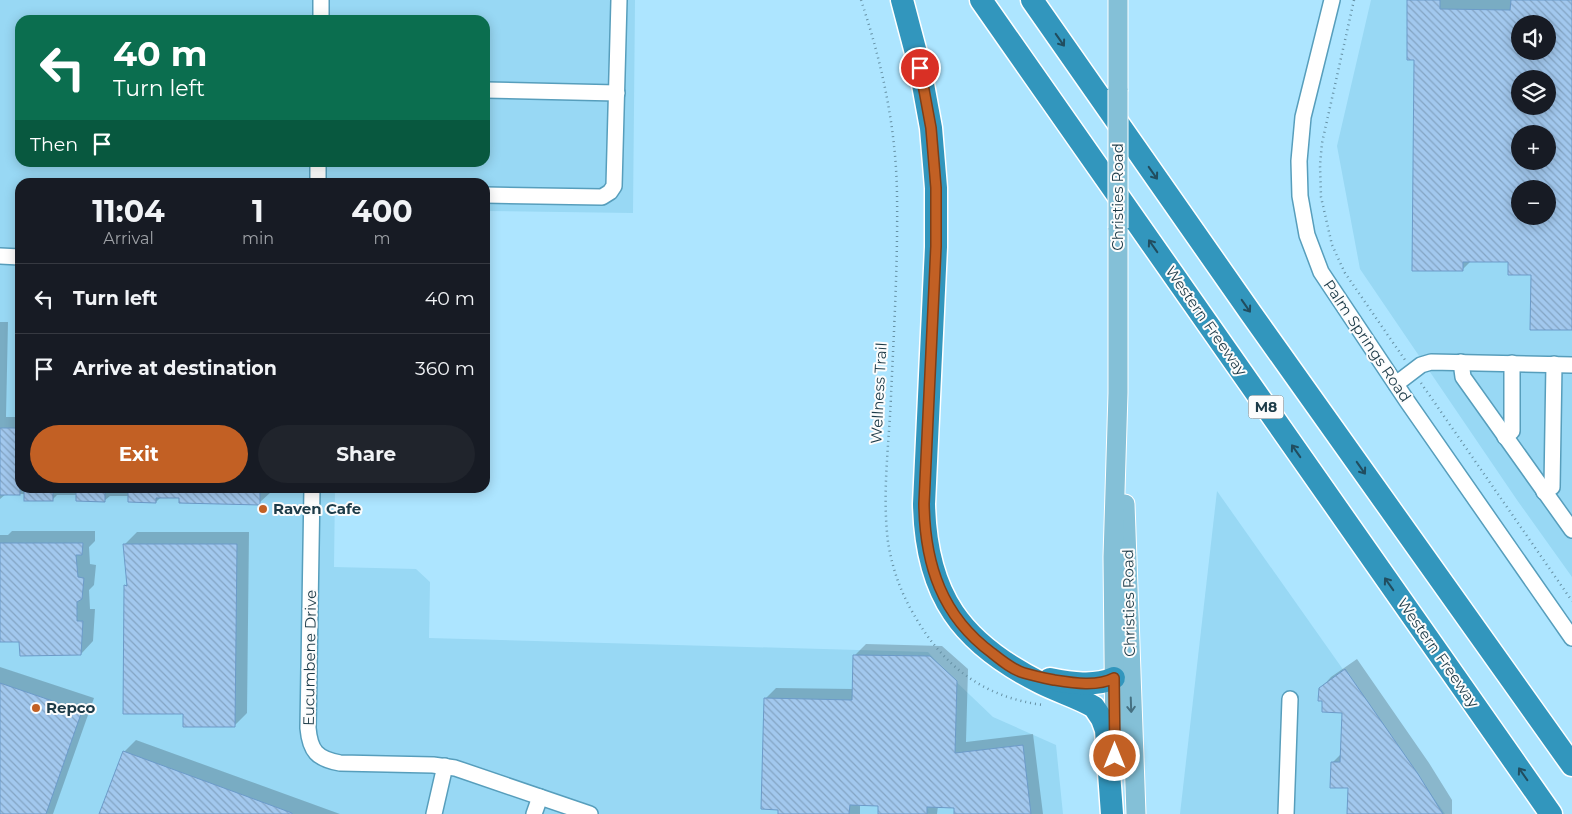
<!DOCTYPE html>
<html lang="en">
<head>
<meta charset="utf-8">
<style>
  :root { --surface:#171b24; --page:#20242c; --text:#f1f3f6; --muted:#9ea1a6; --line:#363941; --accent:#c26024 }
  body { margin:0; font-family:Montserrat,sans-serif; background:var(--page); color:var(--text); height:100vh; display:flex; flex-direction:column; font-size:19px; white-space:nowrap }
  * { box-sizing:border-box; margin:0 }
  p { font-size:16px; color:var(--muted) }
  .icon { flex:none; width:28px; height:28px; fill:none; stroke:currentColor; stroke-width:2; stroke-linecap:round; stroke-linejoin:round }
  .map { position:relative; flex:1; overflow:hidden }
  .panel { position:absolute; left:15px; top:178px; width:475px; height:315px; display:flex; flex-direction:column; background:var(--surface); border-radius:15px; box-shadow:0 2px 12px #0003 }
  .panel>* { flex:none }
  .top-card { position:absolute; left:15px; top:15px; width:475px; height:152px; border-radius:15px; box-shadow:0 2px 12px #0003; background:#0b6e4f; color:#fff; overflow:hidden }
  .fabs { position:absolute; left:1511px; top:15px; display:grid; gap:10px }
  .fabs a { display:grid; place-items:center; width:45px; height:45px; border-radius:50%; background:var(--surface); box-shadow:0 2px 12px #0003; font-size:25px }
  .pin { position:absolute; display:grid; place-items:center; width:42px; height:42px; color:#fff; margin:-21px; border:2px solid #fff; border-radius:50%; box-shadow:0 1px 5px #0007 }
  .me { position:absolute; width:55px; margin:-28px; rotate:0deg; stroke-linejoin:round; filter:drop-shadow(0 0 4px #0008) }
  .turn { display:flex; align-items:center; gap:18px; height:105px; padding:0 15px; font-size:22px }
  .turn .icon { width:65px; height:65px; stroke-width:2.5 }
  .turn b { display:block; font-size:35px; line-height:42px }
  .then { display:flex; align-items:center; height:48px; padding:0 15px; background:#0003; gap:10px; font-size:19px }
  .eta { display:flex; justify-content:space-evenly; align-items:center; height:85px; text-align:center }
  .eta b { font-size:30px; font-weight:700; line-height:35px }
  .action { display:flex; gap:10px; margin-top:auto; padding:10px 15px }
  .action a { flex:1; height:58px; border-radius:30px; background:var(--accent); color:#fff; font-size:20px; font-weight:700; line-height:58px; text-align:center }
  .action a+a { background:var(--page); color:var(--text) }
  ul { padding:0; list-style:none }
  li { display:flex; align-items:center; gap:15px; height:70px; padding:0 15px; border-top:1px solid var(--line) }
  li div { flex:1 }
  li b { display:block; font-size:19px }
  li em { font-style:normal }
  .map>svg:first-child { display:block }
  .built { fill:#98d8f4; fill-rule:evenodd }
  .shadow { fill:#0003; fill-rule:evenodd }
  .building { fill:url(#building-back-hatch); stroke:#6c9bc9; fill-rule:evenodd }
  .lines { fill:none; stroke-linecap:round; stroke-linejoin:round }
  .minor-casing { stroke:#579ebc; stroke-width:18 }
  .major-casing { stroke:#fff; stroke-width:21 }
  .highway-casing { stroke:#fff; stroke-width:25 }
  .path { stroke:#6691a5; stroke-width:2.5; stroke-dasharray:1 4; stroke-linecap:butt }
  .minor { stroke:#fff; stroke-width:15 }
  .major { stroke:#84c0d7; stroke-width:19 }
  .highway { stroke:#3296bd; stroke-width:22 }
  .major-bridge-casing { stroke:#fff; stroke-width:21; stroke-linecap:butt }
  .major-bridge { stroke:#84c0d7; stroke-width:19 }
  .oneway { stroke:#214d5f }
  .oneway2 { stroke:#467081 }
  .route-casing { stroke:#7e3e17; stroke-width:12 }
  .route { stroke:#c26024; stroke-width:9 }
  .poi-dot { fill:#c26024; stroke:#fcfcfc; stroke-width:2 }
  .labels { text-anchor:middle; stroke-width:4; stroke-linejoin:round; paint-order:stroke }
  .shield { fill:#fcfcfc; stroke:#60757e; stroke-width:1 }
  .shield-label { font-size:14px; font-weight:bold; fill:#1d3b48 }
  .street-label { font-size:15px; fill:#1d3b48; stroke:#fcfcfc }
  .poi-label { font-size:15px; font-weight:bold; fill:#1d3b48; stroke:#fcfcfc; text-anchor:start }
</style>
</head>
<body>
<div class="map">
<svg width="1572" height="814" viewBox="0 0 1572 814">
  <defs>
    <pattern id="building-back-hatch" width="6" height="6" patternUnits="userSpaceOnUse" patternTransform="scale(1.25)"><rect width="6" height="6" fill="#a2c8ee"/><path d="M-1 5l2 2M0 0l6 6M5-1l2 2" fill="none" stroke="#83a4c3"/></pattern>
  </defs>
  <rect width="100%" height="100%" fill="#ade5ff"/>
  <g class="built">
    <path d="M0 0H635L633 213 485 211V182H20V488H335L334 567 416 569 430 582 429 638 928 652 948 674 993 717 1056 745 1063 814H0ZM20 20H485V162H20Z"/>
    <path d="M1371 0H1572V577L1517 500 1360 269 1337 146ZM1520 24H1548V51H1520ZM1520 79H1548V106H1520ZM1520 134H1548V161H1520ZM1520 189H1548V216H1520Z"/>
    <polygon points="1217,491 1445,814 1180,814"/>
  </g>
  <g class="shadow">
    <path d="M1409 0H1572V329L1532 274 1509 261H1471L1462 270 1415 59ZM1520 24H1548V51H1520ZM1520 79H1548V106H1520ZM1520 134H1548V161H1520ZM1520 189H1548V216H1520Z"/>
    <polygon points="0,322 8,322 6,417 20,417 20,488 271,488 271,492 259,503 180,497 161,497 156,502 129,496 110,496 104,501 77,495 57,495 52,500 25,494 6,494 0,499"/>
    <polygon points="12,531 95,531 95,541 89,547 90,564 96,565 94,585 89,590 90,609 95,609 93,641 81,654 20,641 0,640 0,535 8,535"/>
    <polygon points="137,532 249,532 247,713 234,726 184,713 125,586 128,583 125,544"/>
    <polygon points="866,644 942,646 968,669 966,742 1033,734 1043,814 955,814 956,806 938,806 937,814 879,814 879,805 860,804 860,814 779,814 765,699 776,688 854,689 855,655"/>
    <polygon points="1357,659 1429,763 1452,800 1452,814 1348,814 1349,787 1332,763 1342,753 1343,711 1324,700 1320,689 1331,677"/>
    <polygon points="0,667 94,698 53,814 0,814"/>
    <polygon points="136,740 340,814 100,814 124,752"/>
  </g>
  <g class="building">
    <path d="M1407 0H1440V9L1510 10 1511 0H1572V330H1530L1531 275H1508V262H1463V271H1412L1414 60H1407ZM1520 24H1548V51H1520ZM1520 79H1548V106H1520ZM1520 134H1548V161H1520ZM1520 189H1548V216H1520Z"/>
    <rect x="0" y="428" width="20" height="67"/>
    <rect x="24" y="488" width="29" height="13"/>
    <polygon points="76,488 105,488 105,502 76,501"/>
    <polygon points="128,488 260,488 260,505 179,503 179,498 156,498 156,503 128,502"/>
    <polygon points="0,543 83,543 82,555 76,555 78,577 84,578 82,599 77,602 77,621 83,621 81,655 20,656 19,642 0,642"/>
    <polygon points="123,544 237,544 235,727 183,727 183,714 123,714 124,585 127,586"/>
    <polygon points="853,655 930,656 957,681 955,753 1023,745 1031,814 954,814 954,808 927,807 927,814 878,814 878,806 850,805 849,814 778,814 778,810 761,809 764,698 852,700"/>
    <polygon points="1345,669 1418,774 1443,814 1347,814 1348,788 1330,788 1331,762 1340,762 1342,713 1322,712 1322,701 1318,701 1319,688"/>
    <polygon points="0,683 82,711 46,814 0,814"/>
    <polygon points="123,751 292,813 292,814 99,814"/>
  </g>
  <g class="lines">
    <g class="minor-casing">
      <g id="minor">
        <polyline points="1332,0 1303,117 1299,161 1300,196 1307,235 1321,272 1407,401 1572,638"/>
        <polyline points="321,20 321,0"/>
        <polyline points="485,90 617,93"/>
        <polyline points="318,182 318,162"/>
        <polyline points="485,195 602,197 610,192 614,186 619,0"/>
        <polyline points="0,256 20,257"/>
        <polyline points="1461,362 1463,377 1572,530"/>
        <polyline points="1396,384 1421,365 1431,362 1572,365"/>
        <polyline points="1505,437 1512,431 1512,363"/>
        <path d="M312 488 308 728C310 751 317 759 340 763L433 765 455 768 590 814"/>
        <polyline points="1544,492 1552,487 1554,364"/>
        <polyline points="434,814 445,766"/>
        <polyline points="534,814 540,797"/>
        <polyline points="1286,814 1290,699"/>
      </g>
    </g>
    <g class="major-casing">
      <g id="major">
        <polyline points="1118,0 1118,90"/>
        <polyline points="1125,504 1136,814"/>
        <polyline points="1115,747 1113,557 1118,393 1118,228"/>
      </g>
    </g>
    <g class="highway-casing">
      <g id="highway">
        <path d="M902 0 920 68 931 128 936 188V247L924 504C926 595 961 643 1041 683 1059 692 1077 697 1094 707L1102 719 1106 730 1112 814"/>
        <polyline points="981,0 1551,814"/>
        <polyline points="1032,0 1250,312 1572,765"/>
        <path d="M1050 679C1070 683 1095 687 1114 678"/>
      </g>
    </g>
    <g class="path">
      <path d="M861 0C882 63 896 127 897 194 898 261 894 329 891 396 889 445 882 493 888 542 892 567 900 591 913 613 942 665 982 697 1043 705"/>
      <polyline points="1354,0 1322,143 1320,165 1321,197 1332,245 1345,273 1405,360"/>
      <polyline points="1421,383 1572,601"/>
    </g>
    <use href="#minor" class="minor"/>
    <use href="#major" class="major"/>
    <use href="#highway" class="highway"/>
    <g class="major-bridge-casing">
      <polyline id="major-bridge" points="1118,228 1118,90"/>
    </g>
    <use href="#major-bridge" class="major-bridge"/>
  </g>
  <defs><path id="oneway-shaft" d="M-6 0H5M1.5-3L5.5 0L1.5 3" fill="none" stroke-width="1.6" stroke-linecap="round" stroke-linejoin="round" transform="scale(1.25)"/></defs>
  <g class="oneway">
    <use href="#oneway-shaft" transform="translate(1060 40) rotate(55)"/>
    <use href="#oneway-shaft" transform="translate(1153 173) rotate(55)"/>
    <use href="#oneway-shaft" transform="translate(1153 246) rotate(-125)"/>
    <use href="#oneway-shaft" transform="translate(1246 306) rotate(55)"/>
    <use href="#oneway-shaft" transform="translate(1296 451) rotate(-125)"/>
    <use href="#oneway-shaft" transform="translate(1361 468) rotate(55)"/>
    <use href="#oneway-shaft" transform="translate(1389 584) rotate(-125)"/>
    <use href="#oneway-shaft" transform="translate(1523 774) rotate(-125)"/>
  </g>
  <use class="oneway2" href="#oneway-shaft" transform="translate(1131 705) rotate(88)"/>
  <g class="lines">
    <g class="route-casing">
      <path id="route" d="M920 68 931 128 936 188V246L924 504C925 565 942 616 992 653 1002 661 1013 670 1024 673 1034 676 1044 678 1054 680 1073 683 1097 687 1114 678L1115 756"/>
    </g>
    <use href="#route" class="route"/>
  </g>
  <g class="poi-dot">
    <circle cx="263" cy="509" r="5"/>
    <circle cx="36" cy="708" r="5"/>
  </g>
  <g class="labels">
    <rect class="shield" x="1248.5" y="395.5" width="35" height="23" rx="4"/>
    <g class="shield-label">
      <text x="1266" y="412">M8</text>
    </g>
    <g class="street-label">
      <text transform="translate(1118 197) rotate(-90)" y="5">Christies Road</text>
      <text transform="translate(1206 321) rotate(55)" y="5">Western Freeway</text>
      <text transform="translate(1367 341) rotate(56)" y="5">Palm Springs Road</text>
      <text transform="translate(879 393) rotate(-87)" y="5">Wellness Trail</text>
      <text transform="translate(1129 603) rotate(-91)" y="5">Christies Road</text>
      <text transform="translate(1438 653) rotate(55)" y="5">Western Freeway</text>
      <text transform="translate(310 658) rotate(-89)" y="5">Eucumbene Drive</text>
    </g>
    <g class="poi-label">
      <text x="273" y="514">Raven Cafe</text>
      <text x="46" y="713">Repco</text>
    </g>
  </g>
</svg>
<div class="fabs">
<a><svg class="icon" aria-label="sound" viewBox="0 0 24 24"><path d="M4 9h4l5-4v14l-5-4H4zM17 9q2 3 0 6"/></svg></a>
<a><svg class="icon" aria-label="layers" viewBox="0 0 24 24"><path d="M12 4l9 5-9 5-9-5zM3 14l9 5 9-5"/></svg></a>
<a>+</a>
<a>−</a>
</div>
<div class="pin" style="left:920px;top:68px;background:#d93025"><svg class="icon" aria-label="arrive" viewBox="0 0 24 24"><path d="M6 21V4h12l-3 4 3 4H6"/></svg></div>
<svg class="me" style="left:1115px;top:756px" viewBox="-20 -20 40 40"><circle r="17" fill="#c26024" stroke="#fff" stroke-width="3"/><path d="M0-11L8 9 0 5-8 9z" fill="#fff"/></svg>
<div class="top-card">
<div class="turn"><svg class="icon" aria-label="left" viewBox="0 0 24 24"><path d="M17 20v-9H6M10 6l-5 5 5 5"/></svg><div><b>40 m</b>Turn left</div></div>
<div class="then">Then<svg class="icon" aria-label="arrive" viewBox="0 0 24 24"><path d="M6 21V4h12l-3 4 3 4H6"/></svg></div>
</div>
<section class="panel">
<div class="eta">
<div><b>11:04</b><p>Arrival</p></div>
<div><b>1</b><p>min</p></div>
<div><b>400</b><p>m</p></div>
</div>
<ul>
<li><svg class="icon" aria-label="left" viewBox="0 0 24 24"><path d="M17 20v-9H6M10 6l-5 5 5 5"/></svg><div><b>Turn left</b></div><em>40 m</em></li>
<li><svg class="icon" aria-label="arrive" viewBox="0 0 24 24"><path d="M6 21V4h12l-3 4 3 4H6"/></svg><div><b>Arrive at destination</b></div><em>360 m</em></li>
</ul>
<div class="action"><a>Exit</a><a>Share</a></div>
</section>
</div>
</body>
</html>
